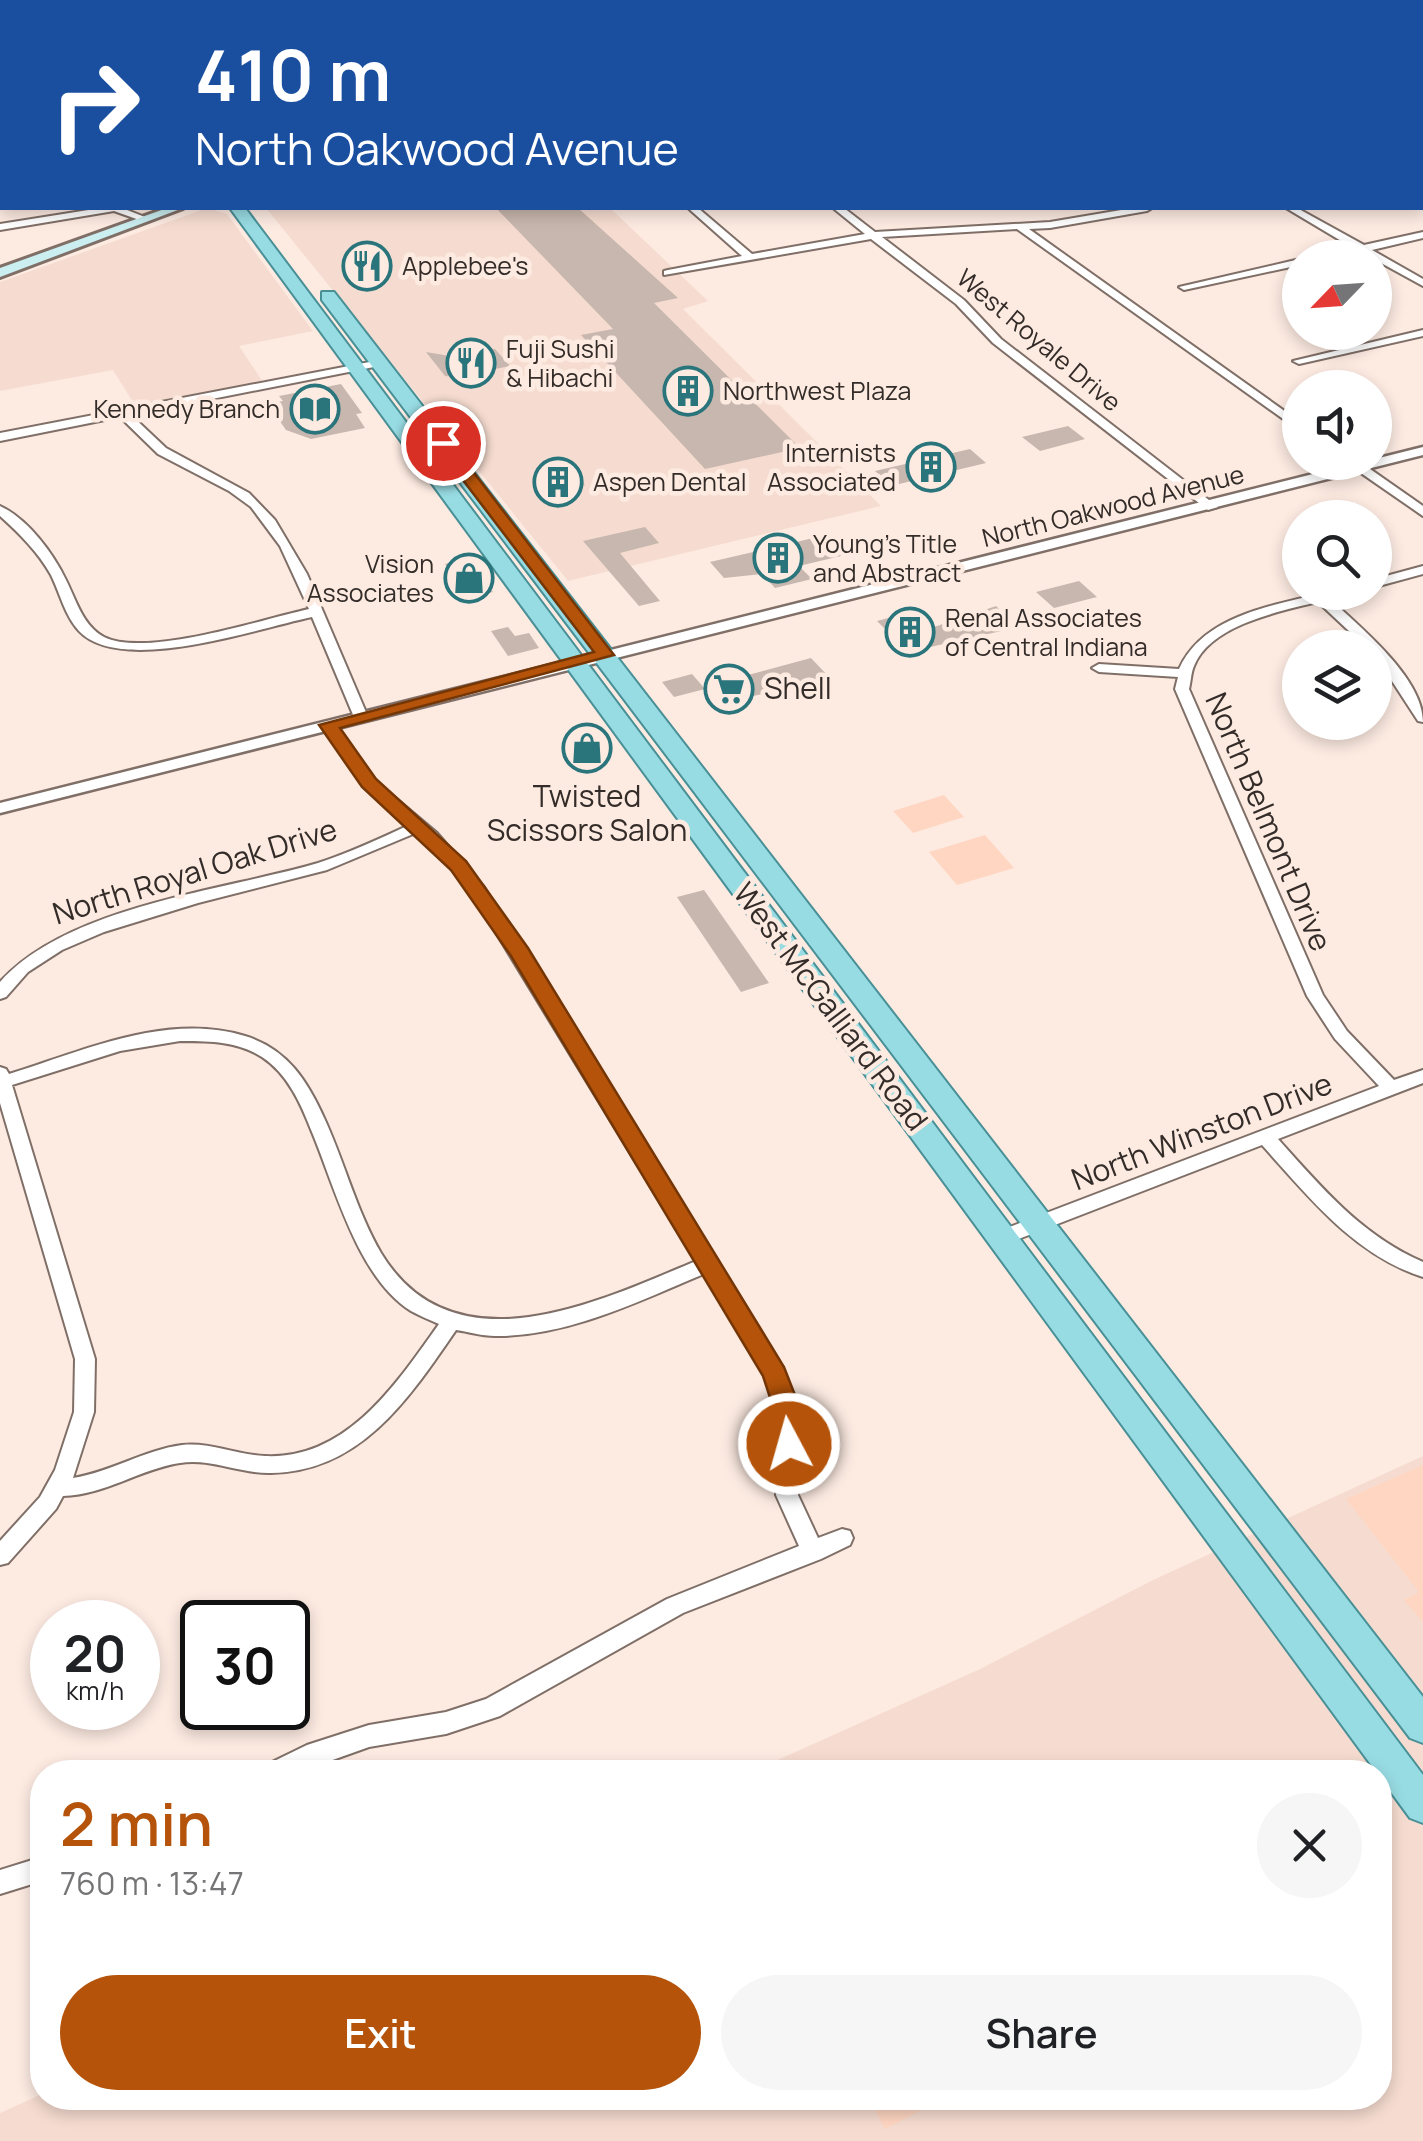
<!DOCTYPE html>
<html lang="en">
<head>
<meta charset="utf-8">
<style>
  :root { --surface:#fff; --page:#f6f6f6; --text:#202124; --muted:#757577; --accent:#b45309 }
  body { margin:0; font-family:Manrope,sans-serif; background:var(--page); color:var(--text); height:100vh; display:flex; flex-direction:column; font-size:38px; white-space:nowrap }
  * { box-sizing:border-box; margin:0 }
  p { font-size:32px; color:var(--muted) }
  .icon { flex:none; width:55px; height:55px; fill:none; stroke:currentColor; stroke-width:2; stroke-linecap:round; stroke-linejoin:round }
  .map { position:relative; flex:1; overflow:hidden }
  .drawer { position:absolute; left:30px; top:1760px; width:1362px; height:350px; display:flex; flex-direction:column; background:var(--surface); border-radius:40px; box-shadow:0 5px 15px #0003 }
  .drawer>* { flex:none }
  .hud { position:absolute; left:0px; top:0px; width:1425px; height:210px; box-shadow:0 5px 15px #0003; background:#1a4fa0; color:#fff; overflow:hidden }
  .needle { width:65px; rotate:245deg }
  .controls { position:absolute; left:1282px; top:240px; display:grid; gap:20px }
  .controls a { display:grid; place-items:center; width:110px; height:110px; border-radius:50%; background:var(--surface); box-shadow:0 5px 15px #0003; font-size:50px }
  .speed { position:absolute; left:30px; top:1600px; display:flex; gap:20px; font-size:50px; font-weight:700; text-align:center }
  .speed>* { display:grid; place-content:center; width:130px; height:130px; border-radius:50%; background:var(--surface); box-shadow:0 5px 15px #0003; line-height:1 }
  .speed small { font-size:25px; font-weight:400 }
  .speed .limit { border:5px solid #111; border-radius:15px; background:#fff; color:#111 }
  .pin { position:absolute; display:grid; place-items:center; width:85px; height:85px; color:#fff; margin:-42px; border:5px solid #fff; border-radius:50%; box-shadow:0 2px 10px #0007 }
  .me { position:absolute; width:110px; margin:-55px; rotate:354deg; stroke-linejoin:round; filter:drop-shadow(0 0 8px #0008) }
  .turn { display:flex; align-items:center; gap:35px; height:210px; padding:0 30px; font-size:45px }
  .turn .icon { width:130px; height:130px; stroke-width:2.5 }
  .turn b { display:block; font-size:70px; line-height:85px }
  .round { display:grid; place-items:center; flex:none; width:105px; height:105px; border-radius:52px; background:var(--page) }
  .overview { display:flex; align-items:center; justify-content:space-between; height:170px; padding:0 30px }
  h1 { font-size:60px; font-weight:600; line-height:75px; color:var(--accent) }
  .action { display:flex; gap:20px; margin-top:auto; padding:20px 30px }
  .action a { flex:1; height:115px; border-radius:60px; background:var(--accent); color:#fff; font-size:40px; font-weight:600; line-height:115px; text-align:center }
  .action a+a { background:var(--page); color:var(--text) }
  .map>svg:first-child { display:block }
  .built { fill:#f6dcd0 }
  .green { fill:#ffd6c2 }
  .building { fill:#c8b7ae }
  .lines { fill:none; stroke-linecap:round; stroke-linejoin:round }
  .minor-casing { stroke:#7f6f67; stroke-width:4 }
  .tertiary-casing { stroke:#7f6f67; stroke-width:5 }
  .secondary-casing { stroke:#7f6f67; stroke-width:6 }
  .primary-casing { stroke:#488f96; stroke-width:4 }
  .minor { fill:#fff; fill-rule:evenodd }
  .tertiary { fill:#fff; fill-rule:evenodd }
  .secondary { fill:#cbeef1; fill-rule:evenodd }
  .primary { fill:#98dce3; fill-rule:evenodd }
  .route { fill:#b45309; stroke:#753606; stroke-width:2.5 }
  .labels { text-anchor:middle; stroke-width:9; stroke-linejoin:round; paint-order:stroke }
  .far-poi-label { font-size:25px; fill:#332c28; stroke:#fdebe2; text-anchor:start }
  .far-street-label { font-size:25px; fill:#332c28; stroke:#fdebe2 }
  .poi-label { font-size:30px; fill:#332c28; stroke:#fdebe2; text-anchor:start }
  .street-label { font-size:30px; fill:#332c28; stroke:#fdebe2 }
</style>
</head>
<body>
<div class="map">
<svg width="1423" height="2141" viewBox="0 0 1423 2141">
  <rect width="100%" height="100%" fill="#fdebe2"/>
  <g class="built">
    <polygon points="207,208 227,214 313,331 239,346 263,382 136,407 113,370 0,391 0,282"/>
    <polygon points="266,208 610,208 708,301 683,309 881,506 568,581"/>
    <polygon points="1423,1456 1423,2141 0,2141 0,2113 42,2094 42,2098 1380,2098 1380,1772 751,1772 980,1669 1153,1580"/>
  </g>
  <g class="green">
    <polygon points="944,795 964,817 913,833 893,811"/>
    <polygon points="985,835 1014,868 957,885 929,852"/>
    <polygon points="1423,1465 1423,1622 1404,1600 1419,1592 1346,1499"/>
    <polygon points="869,2098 945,2098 885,2129"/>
  </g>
  <g class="building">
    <polygon points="496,208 578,208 678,298 654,303 800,448 705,469 581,335 613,329"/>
    <polygon points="495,349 510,366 456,377 445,376 426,352 450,356"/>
    <polygon points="341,384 362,413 356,414 365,428 311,439 286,430 268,404 283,401 279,396"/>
    <polygon points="1068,426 1085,439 1040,451 1022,437"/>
    <polygon points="970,449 986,463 891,486 875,471"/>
    <polygon points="572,470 585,485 545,494 532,479"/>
    <polygon points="645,527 659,543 620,553 660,601 639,606 583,541"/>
    <polygon points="826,535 845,555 799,566 812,579 775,588 762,574 724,578 710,562"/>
    <polygon points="468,558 493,592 469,598 445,564"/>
    <polygon points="1079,581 1097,597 1054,608 1036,592"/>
    <polygon points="996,606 1019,627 908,652 877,621 911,612 928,629"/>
    <polygon points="508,627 515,636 529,633 539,648 508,656 491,631"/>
    <polygon points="811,658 830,678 728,702 706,676 740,667 748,675"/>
    <polygon points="692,674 705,689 674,697 662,682"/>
    <polygon points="591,734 607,756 583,763 567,740"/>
    <polygon points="704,890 769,983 741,992 677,897"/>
  </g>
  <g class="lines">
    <g class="minor-casing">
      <g id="minor">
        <polygon points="235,0 230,2 219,1 220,0"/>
        <polygon points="333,0 342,0 344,2 335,2"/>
        <rect x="0" y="22" width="2" height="4"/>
        <rect x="1422" y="25" width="1" height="4"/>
        <rect x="1422" y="81" width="1" height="6"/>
        <polygon points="2,116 2,122 0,123 0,117"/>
        <rect x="1422" y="149" width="1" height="6"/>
        <polygon points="2,169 2,175 0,176 0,170"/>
        <polygon points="101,208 122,208 150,219 145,222 114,211 0,230 0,224"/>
        <polygon points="688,208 698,208 752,254 865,234 833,208 844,208 875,232 1050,222 1133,208 1152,208 1147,211 1050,228 1029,229 1300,422 1300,431 1017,229 882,237 964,300 1001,339 1218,507 1208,510 993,343 956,304 871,239 664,275 664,271 668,270 742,256"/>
        <polygon points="1286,208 1297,208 1364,245 1423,232 1423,238 1372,250 1423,279 1423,286 1361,252 1337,258 1316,258 1353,248"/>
        <polygon points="1300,259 1300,265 1184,290 1179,287"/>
        <polygon points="1423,330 1423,336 1299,364 1293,361"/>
        <path d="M380 360 384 361V365L131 415 166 448 249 493 275 520 307 574 368 717 366 720 361 721 354 717 312 617C259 628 121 676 79 631 65 616 60 593 51 575 38 552 20 534 0 516V506C28 519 53 553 66 580 76 600 83 626 104 637 146 658 263 619 309 609L280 546 251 507 229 491 158 454 120 417 0 441V433Z"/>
        <polygon points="1345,462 1360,462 1423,506 1423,516"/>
        <polygon points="1423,566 1423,574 1375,587 1375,579"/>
        <path d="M1326 592H1349L1330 599C1361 628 1423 678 1423 722L1418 721 1375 655V648H1367L1318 602C1280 611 1210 625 1194 666 1191 672 1191 682 1189 689L1323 995 1347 1031 1394 1080 1423 1070V1083L1278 1139C1321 1187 1362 1236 1423 1262V1277C1354 1255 1309 1197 1262 1145L1008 1243H994L992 1238 994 1233 1379 1086 1335 1039 1307 996 1175 689 1178 677 1099 672 1092 668 1099 664 1179 669C1204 614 1274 606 1326 592Z"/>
        <path d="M329 721 334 722 374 780 437 833 484 887 785 1374 799 1413 798 1495 818 1538 842 1529 850 1531 853 1538 850 1545 821 1559 683 1613 500 1716 446 1734 369 1747 299 1772H264L268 1764 307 1745 369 1725 446 1712 486 1699 667 1599 799 1546 776 1495 779 1413 766 1376 704 1274C639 1301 567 1337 495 1336 482 1336 469 1332 456 1330 410 1397 361 1472 271 1473 240 1474 211 1458 180 1463 140 1469 105 1495 63 1496L56 1509 8 1563 0 1565V1541L40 1497 55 1470 74 1412 75 1359 0 1103V1067L6 1069 9 1074C83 1051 167 1012 245 1036 288 1049 308 1082 325 1120 345 1164 357 1212 381 1253 453 1372 598 1302 696 1261L470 890 418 832 327 870 198 903 104 932 62 950 28 972 6 997 0 999V982C68 906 222 891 318 863 349 853 379 839 409 825L364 786 322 725ZM180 1041C208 1041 237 1041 262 1057 288 1074 301 1104 312 1132 335 1187 358 1278 411 1311 420 1316 430 1320 439 1324 397 1383 347 1460 265 1456 237 1455 211 1442 182 1445 144 1450 111 1472 73 1478L94 1412 95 1359 12 1085 120 1051Z"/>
        <polygon points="42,1857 42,1881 0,1894 0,1870"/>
      </g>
    </g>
    <g class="tertiary-casing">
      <polygon id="tertiary" points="1423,447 1423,455 0,813 0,803 1361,462 1375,462 1375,459"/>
    </g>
    <g class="secondary-casing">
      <polygon id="secondary" points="167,208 183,208 0,277 0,268"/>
    </g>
    <g class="primary-casing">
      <g id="primary">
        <polygon points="79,0 92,0 93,2 80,2"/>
        <polygon points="230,208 245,208 1423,1775 1423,1823 1410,1818"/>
        <polygon points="322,292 334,292 1423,1697 1423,1743 1410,1738 322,300"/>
      </g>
    </g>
    <use href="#minor" class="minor"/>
    <use href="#tertiary" class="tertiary"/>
    <use href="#secondary" class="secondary"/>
    <use href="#primary" class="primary"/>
  </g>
  <polygon class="route" points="437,439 448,439 614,655 340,728 376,779 466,861 528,948 784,1367 802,1413 799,1452 779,1452 775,1413 763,1376 511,956 451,870 362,787 319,725 594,652 437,446"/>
  <defs>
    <g id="restaurant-ring" transform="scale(2.5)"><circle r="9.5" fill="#fdebe2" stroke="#2a747b" stroke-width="1.5"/><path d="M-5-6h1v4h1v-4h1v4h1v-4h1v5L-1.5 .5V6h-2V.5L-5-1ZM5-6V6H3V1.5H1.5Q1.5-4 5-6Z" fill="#2a747b"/></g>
    <g id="building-ring" transform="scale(2.5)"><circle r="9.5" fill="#fdebe2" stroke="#2a747b" stroke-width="1.5"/><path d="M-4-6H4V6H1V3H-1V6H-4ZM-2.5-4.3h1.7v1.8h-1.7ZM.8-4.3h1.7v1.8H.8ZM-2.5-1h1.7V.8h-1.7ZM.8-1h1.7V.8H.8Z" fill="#2a747b"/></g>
    <g id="library-ring" transform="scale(2.5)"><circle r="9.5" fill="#fdebe2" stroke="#2a747b" stroke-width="1.5"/><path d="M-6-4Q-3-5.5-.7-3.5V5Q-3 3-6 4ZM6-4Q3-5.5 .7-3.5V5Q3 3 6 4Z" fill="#2a747b"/></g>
    <g id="shop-ring" transform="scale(2.5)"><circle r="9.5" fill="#fdebe2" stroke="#2a747b" stroke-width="1.5"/><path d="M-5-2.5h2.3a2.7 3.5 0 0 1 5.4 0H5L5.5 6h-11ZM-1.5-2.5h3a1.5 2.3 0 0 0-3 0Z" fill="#2a747b"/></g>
    <g id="supermarket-ring" transform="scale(2.5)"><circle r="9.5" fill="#fdebe2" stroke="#2a747b" stroke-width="1.5"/><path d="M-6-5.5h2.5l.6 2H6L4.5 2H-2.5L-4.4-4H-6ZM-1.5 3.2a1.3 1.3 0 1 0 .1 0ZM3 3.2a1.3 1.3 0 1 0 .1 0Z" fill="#2a747b"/></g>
  </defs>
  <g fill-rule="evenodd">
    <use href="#restaurant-ring" x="367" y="266"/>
    <use href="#restaurant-ring" x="471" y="363"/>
    <use href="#building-ring" x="688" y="391"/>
    <use href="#library-ring" x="315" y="409"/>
    <use href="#building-ring" x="931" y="467"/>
    <use href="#building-ring" x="558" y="482"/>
    <use href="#building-ring" x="778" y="558"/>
    <use href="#shop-ring" x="469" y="578"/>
    <use href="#building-ring" x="910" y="632"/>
    <use href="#supermarket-ring" x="729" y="689"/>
    <use href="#shop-ring" x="587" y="748"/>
  </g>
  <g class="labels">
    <g class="far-poi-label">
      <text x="402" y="275">Applebee's</text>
      <text x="506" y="358">Fuji Sushi<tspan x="506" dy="29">&amp; Hibachi</tspan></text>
      <text x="723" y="400">Northwest Plaza</text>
      <text x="280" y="418" text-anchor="end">Kennedy Branch</text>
      <text x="896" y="462" text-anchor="end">Internists<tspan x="896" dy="29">Associated</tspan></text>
      <text x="593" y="491">Aspen Dental</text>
      <text x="813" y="553">Young's Title<tspan x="813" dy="29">and Abstract</tspan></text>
      <text x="434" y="573" text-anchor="end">Vision<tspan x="434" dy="29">Associates</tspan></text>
      <text x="945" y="627">Renal Associates<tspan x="945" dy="29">of Central Indiana</tspan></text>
    </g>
    <g class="far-street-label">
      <text transform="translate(1039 340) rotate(40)" y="9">West Royale Drive</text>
      <text transform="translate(1113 506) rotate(-14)" y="9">North Oakwood Avenue</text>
    </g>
    <g class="poi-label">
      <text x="764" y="699">Shell</text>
      <text x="587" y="807" text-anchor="middle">Twisted<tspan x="587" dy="34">Scissors Salon</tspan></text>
    </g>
    <g class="street-label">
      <text transform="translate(1268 822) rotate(67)" y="10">North Belmont Drive</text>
      <text transform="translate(195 872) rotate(-17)" y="10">North Royal Oak Drive</text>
      <text transform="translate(830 1007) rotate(53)" y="10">West McGalliard Road</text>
      <text transform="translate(1202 1132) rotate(-21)" y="10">North Winston Drive</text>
    </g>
  </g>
</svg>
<div class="controls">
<a><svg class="needle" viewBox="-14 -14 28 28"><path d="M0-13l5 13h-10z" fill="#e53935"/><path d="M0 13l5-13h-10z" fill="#757577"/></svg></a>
<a><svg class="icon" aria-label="sound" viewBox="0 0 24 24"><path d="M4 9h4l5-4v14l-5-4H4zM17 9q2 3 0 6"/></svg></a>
<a><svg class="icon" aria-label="search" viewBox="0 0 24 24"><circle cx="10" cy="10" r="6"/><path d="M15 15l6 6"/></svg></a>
<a><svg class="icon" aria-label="layers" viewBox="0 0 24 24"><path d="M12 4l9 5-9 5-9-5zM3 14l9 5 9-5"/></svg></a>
</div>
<div class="speed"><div>20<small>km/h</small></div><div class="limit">30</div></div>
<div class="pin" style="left:443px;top:443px;background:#d93025"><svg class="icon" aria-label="arrive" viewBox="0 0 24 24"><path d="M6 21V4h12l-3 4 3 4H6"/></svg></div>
<svg class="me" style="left:789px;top:1444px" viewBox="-20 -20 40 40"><circle r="17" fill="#b45309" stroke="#fff" stroke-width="3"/><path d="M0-11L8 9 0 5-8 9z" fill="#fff"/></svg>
<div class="hud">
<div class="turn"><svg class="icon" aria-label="right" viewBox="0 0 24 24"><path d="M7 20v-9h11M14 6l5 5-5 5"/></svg><div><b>410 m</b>North Oakwood Avenue</div></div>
</div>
<section class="drawer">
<div class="overview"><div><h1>2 min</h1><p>760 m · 13:47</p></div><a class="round"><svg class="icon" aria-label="close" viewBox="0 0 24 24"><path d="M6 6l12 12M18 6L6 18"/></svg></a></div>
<div class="action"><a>Exit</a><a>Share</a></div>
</section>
</div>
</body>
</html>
